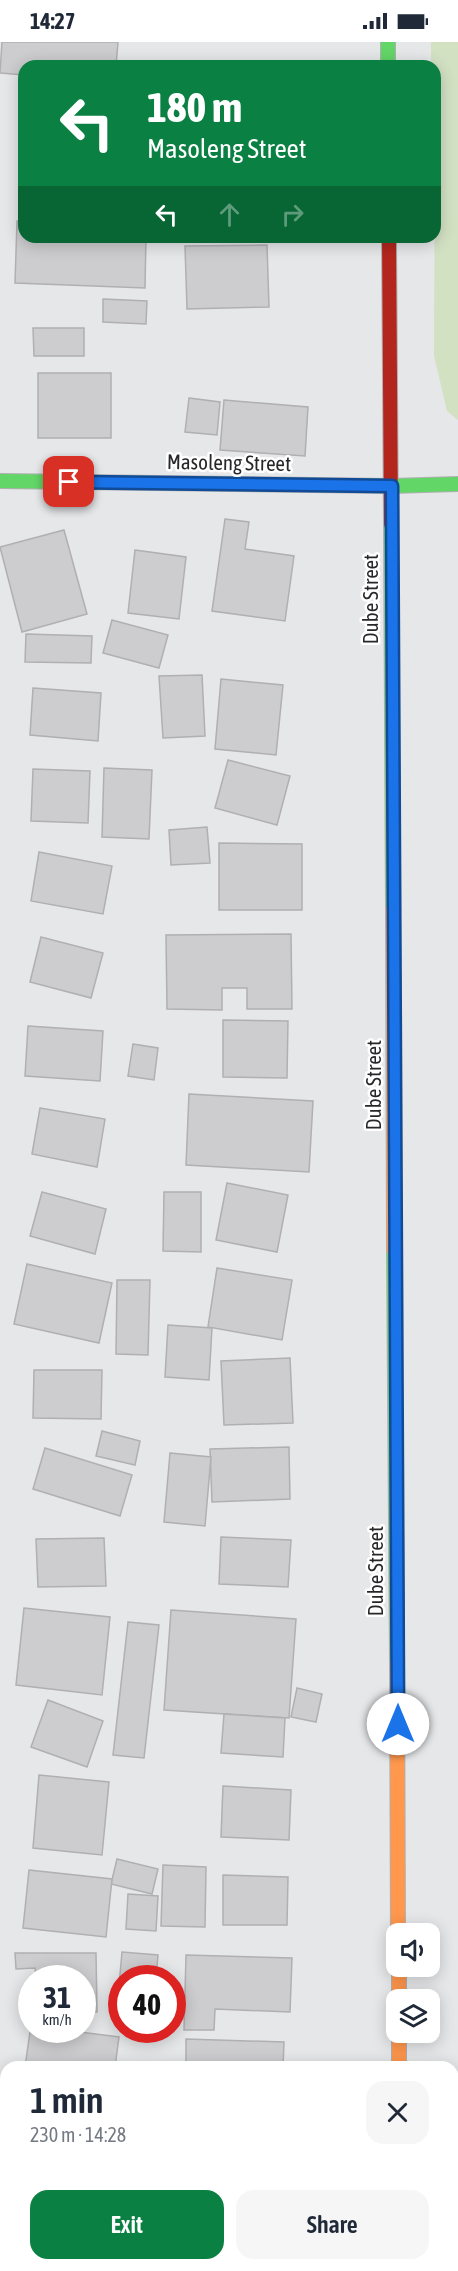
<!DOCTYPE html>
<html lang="en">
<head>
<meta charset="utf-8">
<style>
  :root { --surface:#fff; --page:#f6f6f7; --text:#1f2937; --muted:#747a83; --accent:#0b8043 }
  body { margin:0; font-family:"Asap Condensed",sans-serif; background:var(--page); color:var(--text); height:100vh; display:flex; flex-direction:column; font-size:22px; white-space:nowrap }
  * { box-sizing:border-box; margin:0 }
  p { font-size:20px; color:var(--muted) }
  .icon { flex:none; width:33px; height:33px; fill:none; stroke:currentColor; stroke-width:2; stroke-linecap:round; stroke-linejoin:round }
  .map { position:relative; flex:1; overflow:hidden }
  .panel { position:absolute; left:0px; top:2019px; width:459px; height:210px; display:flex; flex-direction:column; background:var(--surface); border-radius:18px 18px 0 0; box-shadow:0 3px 15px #0003 }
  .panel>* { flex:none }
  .banner { position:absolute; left:18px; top:18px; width:423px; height:183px; border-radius:18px; box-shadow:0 3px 15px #0003; background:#0b8043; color:#fff; overflow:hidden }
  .buttons { position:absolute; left:386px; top:1881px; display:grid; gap:12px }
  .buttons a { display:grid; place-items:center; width:54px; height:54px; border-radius:12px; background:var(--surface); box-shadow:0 3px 15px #0003; font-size:30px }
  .speed { position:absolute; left:18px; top:1923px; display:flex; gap:12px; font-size:30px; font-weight:700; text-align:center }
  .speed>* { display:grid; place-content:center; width:78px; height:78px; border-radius:50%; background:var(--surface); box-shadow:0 3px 15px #0003; line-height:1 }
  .speed small { font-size:15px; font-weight:400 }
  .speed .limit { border:9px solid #d22; background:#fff; color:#111 }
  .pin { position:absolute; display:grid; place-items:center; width:51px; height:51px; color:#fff; margin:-26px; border-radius:12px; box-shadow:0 3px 9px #0006 }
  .me { position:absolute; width:66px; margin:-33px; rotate:0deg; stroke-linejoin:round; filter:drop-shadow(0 0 4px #0008) }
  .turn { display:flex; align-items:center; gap:21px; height:126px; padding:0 30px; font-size:27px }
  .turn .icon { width:78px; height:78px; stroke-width:2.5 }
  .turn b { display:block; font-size:42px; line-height:51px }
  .lanes { display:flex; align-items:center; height:57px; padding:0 30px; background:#0003; justify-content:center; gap:30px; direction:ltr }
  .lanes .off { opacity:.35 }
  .round { display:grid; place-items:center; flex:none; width:63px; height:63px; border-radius:18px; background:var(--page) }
  .head { display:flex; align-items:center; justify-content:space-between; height:102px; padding:0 30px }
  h1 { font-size:36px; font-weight:600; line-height:45px }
  .primary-button { display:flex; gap:12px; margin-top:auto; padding:12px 30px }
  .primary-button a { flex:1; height:69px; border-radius:18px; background:var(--accent); color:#fff; font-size:24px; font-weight:600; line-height:69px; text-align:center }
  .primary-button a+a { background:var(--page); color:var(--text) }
  .status { display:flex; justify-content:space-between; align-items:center; height:42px; padding:0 30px; background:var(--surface); direction:ltr }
  .status svg { height:16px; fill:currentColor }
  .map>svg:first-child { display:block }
  .green { fill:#d3e1c3 }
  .building { fill:#cdcdcf; stroke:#b0afb1; stroke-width:1.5 }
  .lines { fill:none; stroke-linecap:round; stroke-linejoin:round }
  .fast-casing { stroke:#afafb1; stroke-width:16 }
  .slow-casing { stroke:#afafb1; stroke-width:16 }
  .jam-casing { stroke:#afafb1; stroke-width:16 }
  .fast { stroke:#63d668; stroke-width:14 }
  .slow { stroke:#ff974d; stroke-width:14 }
  .jam { stroke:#b3261e; stroke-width:14 }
  .route-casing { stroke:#114b97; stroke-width:15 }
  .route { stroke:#1a73e8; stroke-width:10 }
  .labels { text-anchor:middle; stroke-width:5; stroke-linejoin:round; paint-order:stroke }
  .street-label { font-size:21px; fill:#272729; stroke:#fff }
</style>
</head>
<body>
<div class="status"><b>14:27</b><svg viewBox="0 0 49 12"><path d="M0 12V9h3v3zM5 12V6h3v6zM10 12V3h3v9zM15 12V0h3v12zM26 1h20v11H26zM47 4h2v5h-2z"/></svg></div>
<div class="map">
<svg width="458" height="2229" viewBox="0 0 458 2229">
  <rect width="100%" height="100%" fill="#e6e7e9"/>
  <polygon class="green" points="431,0 458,0 458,378 447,369 434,314 435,24 431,24"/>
  <g class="building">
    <polygon points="2,0 118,0 116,24 24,24 24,33 0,31"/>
    <polygon points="17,179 24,180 24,195 146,195 145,246 15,241"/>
    <polygon points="267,203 269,265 187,267 185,204"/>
    <polygon points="103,257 147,259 146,282 103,280"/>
    <polygon points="33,286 84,286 84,314 34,314"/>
    <rect x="38" y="331" width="73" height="65"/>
    <polygon points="189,356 220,360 217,393 185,390"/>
    <polygon points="224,358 308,365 305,414 220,408"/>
    <polygon points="225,477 249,480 245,507 294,514 285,579 212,569"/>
    <polygon points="64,488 87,572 22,590 0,505"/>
    <polygon points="135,508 186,515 179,577 128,571"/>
    <polygon points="112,578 168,593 159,626 103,611"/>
    <polygon points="26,592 92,594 91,621 25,620"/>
    <polygon points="202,633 205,694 163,696 159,634"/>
    <polygon points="221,637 283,643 276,713 215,707"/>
    <polygon points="33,646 101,651 98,699 30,693"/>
    <polygon points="228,718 290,734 277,783 215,766"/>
    <polygon points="104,726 152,728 149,797 102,795"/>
    <polygon points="33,727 90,729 88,781 31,779"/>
    <polygon points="207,785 210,821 171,823 169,788"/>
    <polygon points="219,801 302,802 302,868 219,868"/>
    <polygon points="39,810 112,824 103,872 31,859"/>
    <polygon points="291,892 292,967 247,967 247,946 222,946 222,968 167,967 166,893"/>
    <polygon points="41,895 103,911 91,956 30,940"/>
    <polygon points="223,978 288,979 287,1036 223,1035"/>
    <polygon points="28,984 103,989 100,1039 25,1034"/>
    <polygon points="133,1002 158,1006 154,1038 128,1034"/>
    <polygon points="189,1052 313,1059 309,1130 186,1123"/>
    <polygon points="40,1066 105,1077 97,1125 32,1112"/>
    <polygon points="227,1141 288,1153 277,1210 216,1198"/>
    <polygon points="42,1150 106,1167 95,1212 30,1194"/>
    <polygon points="164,1150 201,1150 201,1210 163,1209"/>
    <polygon points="27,1222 112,1241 99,1301 14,1282"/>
    <polygon points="217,1226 292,1238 282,1298 208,1285"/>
    <polygon points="117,1238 150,1238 148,1313 116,1312"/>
    <polygon points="168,1283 212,1286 209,1338 165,1335"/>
    <polygon points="290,1316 293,1381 224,1383 221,1319"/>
    <polygon points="34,1328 102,1328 101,1377 33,1376"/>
    <polygon points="102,1389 140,1399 135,1423 96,1414"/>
    <polygon points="289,1405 290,1457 212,1460 210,1407"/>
    <polygon points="45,1406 132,1433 120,1474 33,1447"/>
    <polygon points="170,1411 211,1415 205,1484 164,1480"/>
    <polygon points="221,1495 291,1498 288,1545 219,1542"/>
    <polygon points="104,1496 106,1544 38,1545 36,1497"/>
    <polygon points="24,1566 110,1575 102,1653 16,1643"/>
    <polygon points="171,1568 296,1577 289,1676 164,1668"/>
    <polygon points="128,1580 159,1583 144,1716 113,1713"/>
    <polygon points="297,1646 322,1652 316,1680 291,1675"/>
    <polygon points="48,1658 103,1679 87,1725 31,1705"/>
    <polygon points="224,1672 285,1676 283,1715 221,1711"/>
    <polygon points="39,1733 109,1740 102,1813 33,1806"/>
    <polygon points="223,1744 291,1748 289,1798 221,1795"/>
    <polygon points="117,1817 158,1827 152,1852 111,1842"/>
    <polygon points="163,1823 206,1825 205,1885 161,1884"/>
    <polygon points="29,1828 112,1837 106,1895 23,1886"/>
    <polygon points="223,1833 288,1835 287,1883 223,1883"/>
    <polygon points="128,1852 158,1854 156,1889 126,1887"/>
    <polygon points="122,1910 158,1913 156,1936 122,1936 122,1977 116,1976"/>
    <polygon points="15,1911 96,1911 97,1970 82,1970 82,1936 36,1936 35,1926 16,1927"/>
    <polygon points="186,1913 292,1916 290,1970 215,1967 214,1988 184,1988"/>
    <polygon points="31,1983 32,1988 64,1988 119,1995 115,2025 25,2025"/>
    <polygon points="186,1997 284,2000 283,2025 186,2025"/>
  </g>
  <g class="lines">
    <g class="fast-casing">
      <g id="fast">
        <polyline points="388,0 388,24"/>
        <polyline points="0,439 391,444 458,442"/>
        <polyline points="391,482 393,867"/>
        <polyline points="394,1208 397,1621"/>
      </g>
    </g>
    <g class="slow-casing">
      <g id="slow">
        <polyline points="393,867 394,1208"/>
        <polyline points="397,1621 398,1892"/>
        <polyline points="399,1924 399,1958"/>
        <polyline points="399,1990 399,2025"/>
        <polyline points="400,2223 400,2229"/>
      </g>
    </g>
    <g class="jam-casing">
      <polyline id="jam" points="389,195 391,482"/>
    </g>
    <use href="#fast" class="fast"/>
    <use href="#slow" class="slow"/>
    <use href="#jam" class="jam"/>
  </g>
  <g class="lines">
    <g class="route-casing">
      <polyline id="route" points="69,440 392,444 398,1682"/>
    </g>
    <use href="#route" class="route"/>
  </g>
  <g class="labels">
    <g class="street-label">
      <text transform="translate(229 421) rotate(1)" y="7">Masoleng Street</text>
      <text transform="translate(371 557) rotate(-90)" y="7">Dube Street</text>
      <text transform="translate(374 1043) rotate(-90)" y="7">Dube Street</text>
      <text transform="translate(376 1529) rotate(-90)" y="7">Dube Street</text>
    </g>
  </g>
</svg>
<div class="buttons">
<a><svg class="icon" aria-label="sound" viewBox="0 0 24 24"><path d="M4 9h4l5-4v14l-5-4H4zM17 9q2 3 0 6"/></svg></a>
<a><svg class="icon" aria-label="layers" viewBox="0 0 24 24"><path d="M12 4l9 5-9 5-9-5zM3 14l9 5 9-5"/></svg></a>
</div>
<div class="speed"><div>31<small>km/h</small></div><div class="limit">40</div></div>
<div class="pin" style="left:69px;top:440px;background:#d93025"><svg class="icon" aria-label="arrive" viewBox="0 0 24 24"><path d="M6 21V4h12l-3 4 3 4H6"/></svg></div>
<svg class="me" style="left:398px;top:1682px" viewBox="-20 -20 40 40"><circle r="19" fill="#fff"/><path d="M0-13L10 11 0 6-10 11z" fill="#1a73e8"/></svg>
<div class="banner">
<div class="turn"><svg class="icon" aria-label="left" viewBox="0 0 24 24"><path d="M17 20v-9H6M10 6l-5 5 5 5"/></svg><div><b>180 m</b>Masoleng Street</div></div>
<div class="lanes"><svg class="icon" aria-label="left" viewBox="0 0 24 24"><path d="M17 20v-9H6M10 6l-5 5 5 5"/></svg><svg class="icon off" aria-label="ahead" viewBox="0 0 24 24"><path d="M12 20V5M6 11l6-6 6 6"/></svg><svg class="icon off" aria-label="right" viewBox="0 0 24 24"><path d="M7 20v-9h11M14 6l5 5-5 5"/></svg></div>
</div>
<section class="panel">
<div class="head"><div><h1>1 min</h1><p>230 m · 14:28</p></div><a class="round"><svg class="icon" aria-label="close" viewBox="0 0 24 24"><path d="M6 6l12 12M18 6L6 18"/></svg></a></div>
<div class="primary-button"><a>Exit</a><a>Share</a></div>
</section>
</div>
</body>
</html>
